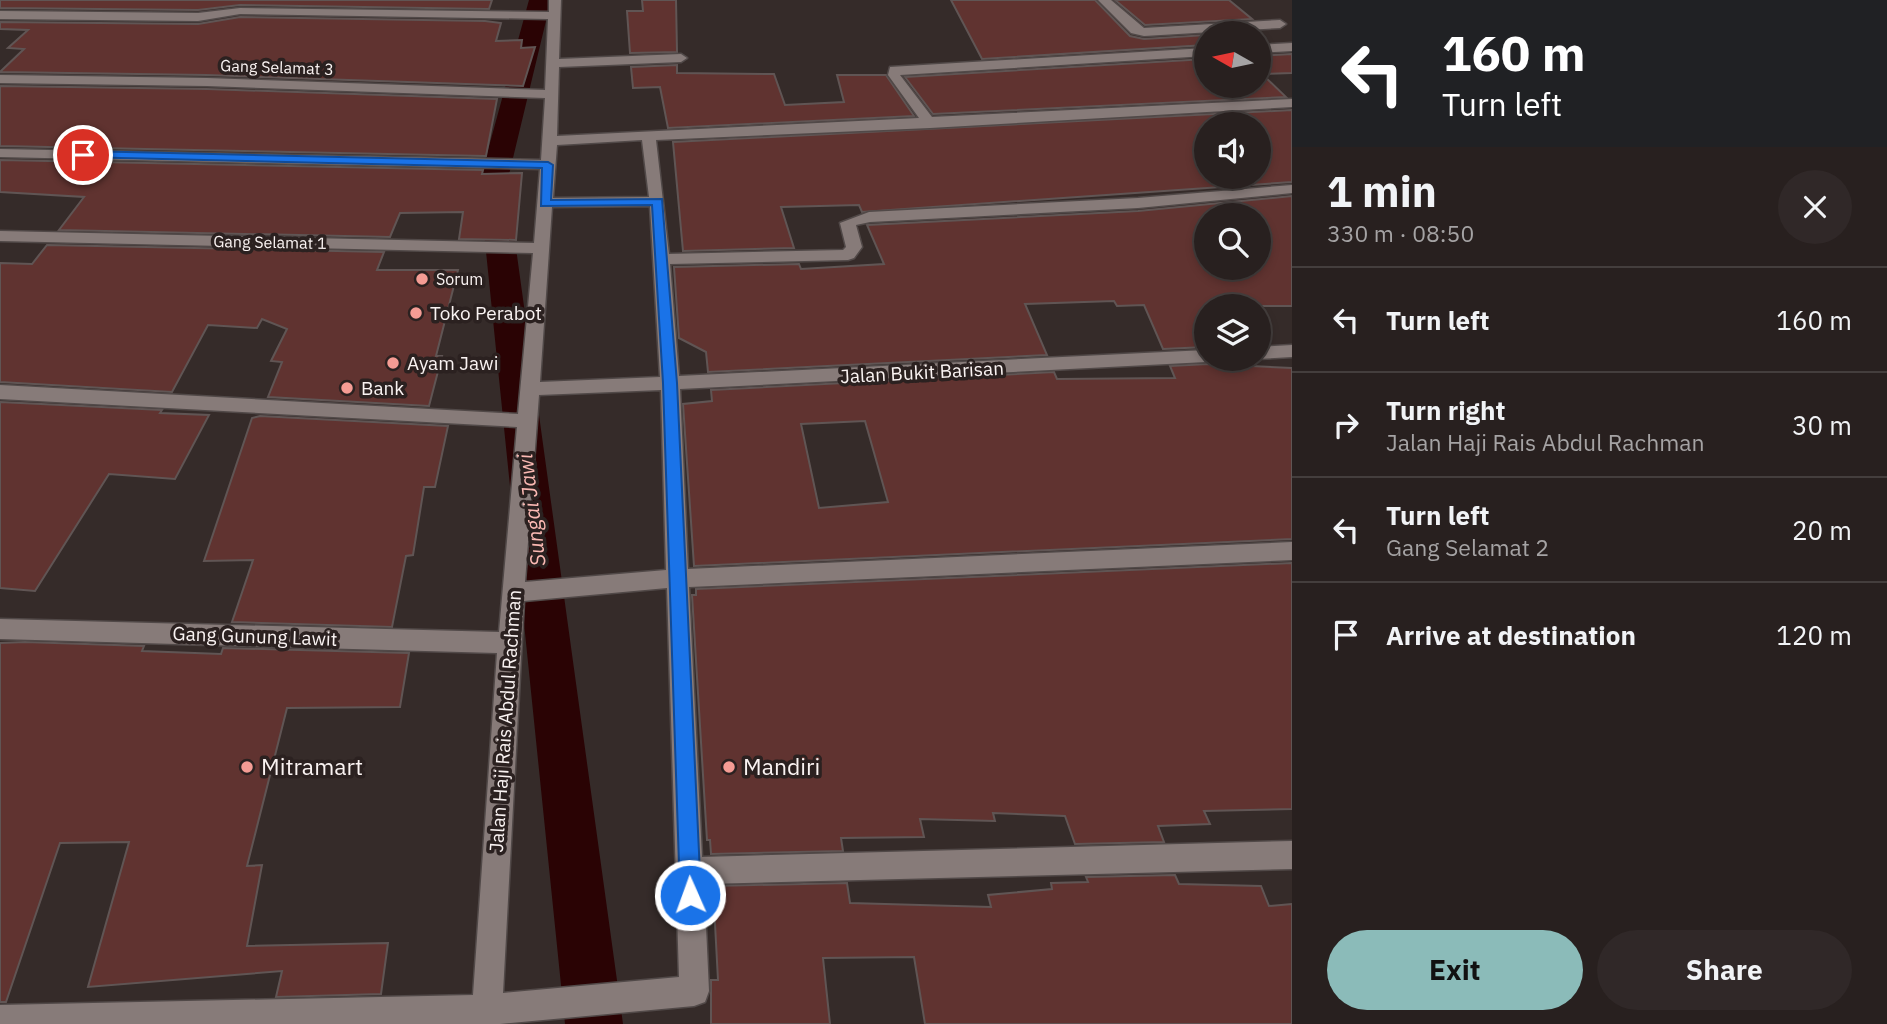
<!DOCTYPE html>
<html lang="en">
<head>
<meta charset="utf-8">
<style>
  :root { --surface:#28201f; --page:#302828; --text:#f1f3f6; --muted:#a5a3a4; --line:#443e3d; --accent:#8bbbb9 }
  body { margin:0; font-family:"IBM Plex Sans",sans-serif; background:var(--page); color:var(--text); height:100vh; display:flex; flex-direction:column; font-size:26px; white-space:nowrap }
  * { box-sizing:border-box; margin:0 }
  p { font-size:23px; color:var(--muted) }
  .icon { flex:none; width:38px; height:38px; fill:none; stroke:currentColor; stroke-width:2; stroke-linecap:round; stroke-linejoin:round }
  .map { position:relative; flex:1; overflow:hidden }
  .details { display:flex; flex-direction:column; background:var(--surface); width:595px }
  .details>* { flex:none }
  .banner { background:#202124; color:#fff; overflow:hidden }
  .needle { width:46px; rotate:279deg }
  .buttons { position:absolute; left:1194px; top:21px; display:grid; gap:14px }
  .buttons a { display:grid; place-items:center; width:77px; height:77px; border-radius:50%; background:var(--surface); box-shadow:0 4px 10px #0003,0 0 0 2px var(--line); font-size:35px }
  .pin { position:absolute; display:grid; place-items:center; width:60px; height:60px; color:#fff; margin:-30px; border:4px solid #fff; border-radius:50%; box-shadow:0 2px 7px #0007 }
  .me { position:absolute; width:77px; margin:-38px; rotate:358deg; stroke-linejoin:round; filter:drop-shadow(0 0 5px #0008) }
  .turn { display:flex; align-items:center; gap:24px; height:147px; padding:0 35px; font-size:32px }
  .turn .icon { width:91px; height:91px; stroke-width:2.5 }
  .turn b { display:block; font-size:49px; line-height:60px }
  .round { display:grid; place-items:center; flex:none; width:74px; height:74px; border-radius:37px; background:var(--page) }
  .overview { display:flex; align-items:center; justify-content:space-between; height:119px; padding:0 35px }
  h1 { font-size:42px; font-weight:800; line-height:52px }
  .cta { display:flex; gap:14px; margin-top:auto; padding:14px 35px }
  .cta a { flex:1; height:80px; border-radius:42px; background:var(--accent); color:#111; font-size:28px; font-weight:800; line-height:80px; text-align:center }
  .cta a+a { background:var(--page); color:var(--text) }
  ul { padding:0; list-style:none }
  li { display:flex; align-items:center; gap:21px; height:105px; padding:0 35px; border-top:2px solid var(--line) }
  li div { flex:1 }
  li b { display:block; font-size:26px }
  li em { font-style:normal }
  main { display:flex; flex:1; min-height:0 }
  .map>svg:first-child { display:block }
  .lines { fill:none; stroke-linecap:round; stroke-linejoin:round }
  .canal { fill:#2a0304; fill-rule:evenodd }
  .building { fill:#603330; stroke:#605554; stroke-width:2; fill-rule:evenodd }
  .minor-casing { stroke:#514948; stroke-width:3 }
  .minor { fill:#877b79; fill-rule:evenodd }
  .route { fill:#1a73e8; stroke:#114b97; stroke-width:2 }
  .poi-dot { fill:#f59c94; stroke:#2b2120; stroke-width:2.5 }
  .labels { text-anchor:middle; stroke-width:7; stroke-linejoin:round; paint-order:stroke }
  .far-street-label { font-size:16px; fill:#faf3f2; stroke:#2b2120 }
  .far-poi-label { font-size:16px; fill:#faf3f2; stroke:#2b2120; text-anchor:start }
  .poi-label { font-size:19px; fill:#faf3f2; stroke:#2b2120; text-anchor:start }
  .street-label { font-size:19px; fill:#faf3f2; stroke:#2b2120 }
  .water-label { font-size:21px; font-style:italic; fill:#fbb9b3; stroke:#2b2120 }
  .near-poi-label { font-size:23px; fill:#faf3f2; stroke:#2b2120; text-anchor:start }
</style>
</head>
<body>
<main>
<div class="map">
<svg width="1292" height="1024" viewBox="0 0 1292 1024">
  <rect width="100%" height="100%" fill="#352b29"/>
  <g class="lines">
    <polygon class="canal" points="529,0 551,0 507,183 623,1024 565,1024 479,183"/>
  </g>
  <g class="building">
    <polygon points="0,0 492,0 489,9 240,5 198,10 0,8"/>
    <polygon points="642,0 676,0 677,52 630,53 627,11 643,11"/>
    <polygon points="951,0 1095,0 1130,36 1144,39 1206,35 1206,45 982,59"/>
    <polygon points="1115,0 1229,0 1252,19 1145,25"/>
    <polygon points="240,17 485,21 501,23 496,41 522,40 521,48 535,47 523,86 207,75 0,72 24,49 8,48 28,30 0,29 0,22 198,24"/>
    <polygon points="1292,54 1292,73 1262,74 1286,97 933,114 905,77 1206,59 1206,86 1258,86 1258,56"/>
    <polygon points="677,65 677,73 774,74 785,105 844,102 837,75 886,75 914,116 668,128 660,87 633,88 631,67"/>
    <polygon points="0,86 207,89 497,99 486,156 0,146"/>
    <path d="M1292 110V182L862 212 859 205 781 207 794 248 683 251 673 142ZM1206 124H1258V177H1206Z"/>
    <polygon points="0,160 483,170 482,174 522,173 516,240 459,239 463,212 400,213 390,237 59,230 84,197 0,192"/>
    <path d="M1292 196V306H1206V347L1163 349 1144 305 1117 306 1114 301 1025 304 1047 355 708 372 706 352 679 338 674 267 799 264 801 269 884 264 867 225 1138 211ZM1206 215H1258V268H1206Z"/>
    <polygon points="47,245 384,252 377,270 458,270 436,356 442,356 429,406 268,397 282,362 271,361 287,329 262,319 257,328 208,325 172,392 0,382 0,263 32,264"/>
    <path d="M1208 364 1292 368V539L694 566 683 404 712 401 711 390 1054 372 1057 379 1175 378 1170 366ZM865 421 888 502 819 508 801 424Z"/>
    <polygon points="0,402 162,410 160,413 209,415 175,479 109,474 35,591 0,588"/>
    <polygon points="260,416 448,426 435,487 424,487 413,555 406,556 392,627 232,622 253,560 204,561 252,418"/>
    <polygon points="1292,563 1292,809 1204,811 1210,824 1158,826 1164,842 1075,844 1065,816 993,813 995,821 920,819 924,837 841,838 843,851 711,854 710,840 707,840 692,595 696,595 696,589"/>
    <polygon points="25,642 144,646 142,651 221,654 223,648 409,653 400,707 287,708 247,866 262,865 247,946 388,943 381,994 276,997 282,971 88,987 129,842 60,843 6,1002 0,1002 0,643"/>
    <polygon points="1175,875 1179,884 1261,886 1269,906 1292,904 1292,1024 925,1024 914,957 823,958 830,1024 711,1024 711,980 718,980 713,886 847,883 850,903 991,907 988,895 1052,889 1051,883 1088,882 1086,877"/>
  </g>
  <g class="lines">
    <g class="minor-casing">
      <g id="minor">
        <path d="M549 0H561L559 59 681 54 687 58 681 62 559 67 557 136 919 118 888 75 890 67 1206 48V56L900 75 932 117 1292 99V107L930 128 656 140 669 254 843 250 846 247 840 223 869 212 1138 198 1292 185V193L1138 208 870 222 856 225 862 247 854 258 848 260 670 264 679 376 1206 350V359H1213L1206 362 680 389 688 569 1292 542V560L689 587 702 857 1292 841V869L704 884 709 991 705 1002 694 1006 500 1024H0V1005L473 995 497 653 0 639V619L499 632 517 427 0 399V385L518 414 533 253 0 241V231L534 243 540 169 0 157V149L541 160 545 98 207 86 0 83V75L207 78 545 90 548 19 240 14 198 21 0 19V11L198 13 240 8 549 12ZM642 140 649 197 553 198 557 145ZM650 206 660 377 540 382 552 207ZM661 390 666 570 525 582 539 395ZM667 588 679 977 503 993 524 601Z"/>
        <polygon points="1098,0 1111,0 1144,28 1280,20 1286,24 1280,28 1144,36 1131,33"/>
        <polygon points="1292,43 1292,51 1258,53 1258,45"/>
        <polygon points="1292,345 1292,357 1258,359 1257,359 1258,347"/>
      </g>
    </g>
    <use href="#minor" class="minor"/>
  </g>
  <polygon class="route" points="83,151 548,162 553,165 551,200 662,199 677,383 701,895 698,902 690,905 683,902 680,895 663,383 652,205 541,206 542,168 79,157 78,155"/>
  <g class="poi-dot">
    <circle cx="422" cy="279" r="7"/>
    <circle cx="416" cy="313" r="7"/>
    <circle cx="393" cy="363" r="7"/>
    <circle cx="347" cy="388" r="7"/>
    <circle cx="247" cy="767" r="7"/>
    <circle cx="729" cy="767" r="7"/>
  </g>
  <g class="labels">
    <g class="far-street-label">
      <text transform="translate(277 67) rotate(2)" y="6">Gang Selamat 3</text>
      <text transform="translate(270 242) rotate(1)" y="6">Gang Selamat 1</text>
    </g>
    <g class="far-poi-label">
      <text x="436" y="285">Sorum</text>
    </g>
    <g class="poi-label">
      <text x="430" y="320">Toko Perabot</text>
      <text x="407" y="370">Ayam Jawi</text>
      <text x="361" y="395">Bank</text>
    </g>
    <g class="street-label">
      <text transform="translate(922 372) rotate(-3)" y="7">Jalan Bukit Barisan</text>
      <text transform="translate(255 636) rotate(2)" y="7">Gang Gunung Lawit</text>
      <text transform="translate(505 721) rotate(-86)" y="7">Jalan Haji Rais Abdul Rachman</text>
    </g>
    <g class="water-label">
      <text transform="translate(532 510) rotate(-97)" y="7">Sungai Jawi</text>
    </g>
    <g class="near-poi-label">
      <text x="261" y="775">Mitramart</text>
      <text x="743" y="775">Mandiri</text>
    </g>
  </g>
</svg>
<div class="buttons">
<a><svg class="needle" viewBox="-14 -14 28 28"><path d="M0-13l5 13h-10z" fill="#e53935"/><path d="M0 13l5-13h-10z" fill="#a5a3a4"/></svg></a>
<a><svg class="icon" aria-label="sound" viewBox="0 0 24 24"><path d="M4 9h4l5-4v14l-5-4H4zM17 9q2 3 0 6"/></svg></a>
<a><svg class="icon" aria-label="search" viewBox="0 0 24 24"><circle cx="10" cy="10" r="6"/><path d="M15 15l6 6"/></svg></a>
<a><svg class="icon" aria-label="layers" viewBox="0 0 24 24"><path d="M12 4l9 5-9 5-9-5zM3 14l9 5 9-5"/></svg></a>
</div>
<div class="pin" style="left:83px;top:155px;background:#d93025"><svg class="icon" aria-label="arrive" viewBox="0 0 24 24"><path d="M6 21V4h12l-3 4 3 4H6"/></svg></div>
<svg class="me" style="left:690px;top:895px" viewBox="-20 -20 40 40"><circle r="17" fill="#1a73e8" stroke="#fff" stroke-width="3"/><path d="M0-11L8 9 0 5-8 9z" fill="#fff"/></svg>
</div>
<section class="details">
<div class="banner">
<div class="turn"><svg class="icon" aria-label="left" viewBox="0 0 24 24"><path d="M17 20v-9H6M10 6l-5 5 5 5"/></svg><div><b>160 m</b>Turn left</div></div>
</div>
<div class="overview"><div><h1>1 min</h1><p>330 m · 08:50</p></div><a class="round"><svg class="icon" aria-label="close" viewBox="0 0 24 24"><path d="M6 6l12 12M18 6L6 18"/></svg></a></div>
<ul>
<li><svg class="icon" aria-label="left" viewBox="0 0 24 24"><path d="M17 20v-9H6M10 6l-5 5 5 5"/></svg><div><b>Turn left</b></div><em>160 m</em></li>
<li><svg class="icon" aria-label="right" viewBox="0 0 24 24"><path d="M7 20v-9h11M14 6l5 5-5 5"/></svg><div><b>Turn right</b><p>Jalan Haji Rais Abdul Rachman</p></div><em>30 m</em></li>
<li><svg class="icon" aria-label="left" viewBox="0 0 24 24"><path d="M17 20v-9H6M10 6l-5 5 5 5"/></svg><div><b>Turn left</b><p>Gang Selamat 2</p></div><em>20 m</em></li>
<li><svg class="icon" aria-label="arrive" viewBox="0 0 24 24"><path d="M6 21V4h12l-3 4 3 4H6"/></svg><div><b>Arrive at destination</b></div><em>120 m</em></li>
</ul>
<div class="cta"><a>Exit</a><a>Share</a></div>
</section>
</main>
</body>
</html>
